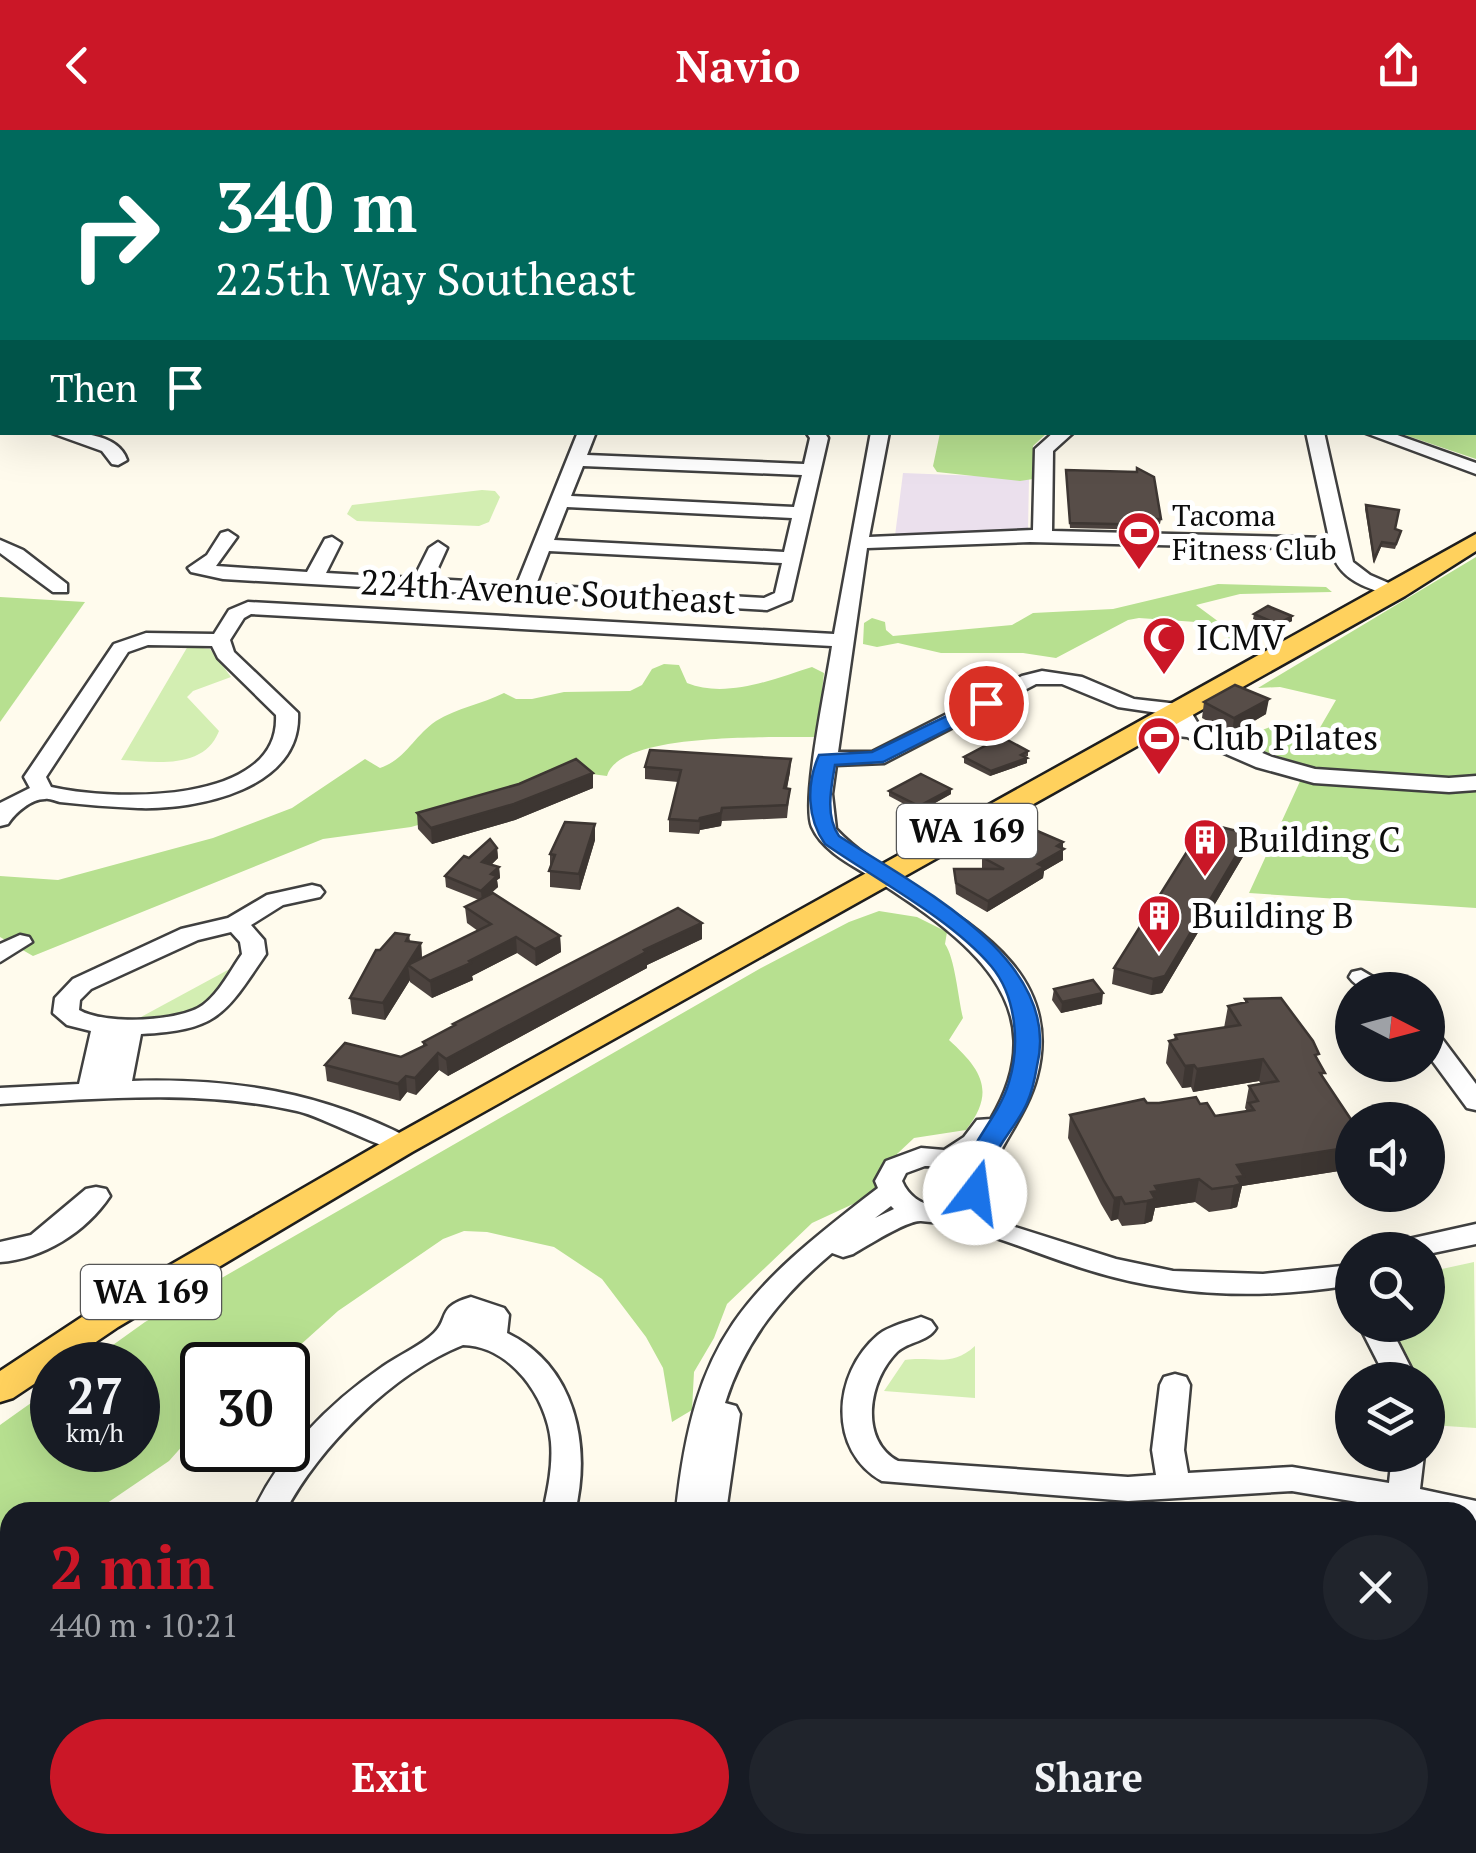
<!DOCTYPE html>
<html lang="en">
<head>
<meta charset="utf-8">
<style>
  :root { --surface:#171b24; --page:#20242c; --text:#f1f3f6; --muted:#9ea1a6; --accent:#cb1727 }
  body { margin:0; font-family:"PT Serif",serif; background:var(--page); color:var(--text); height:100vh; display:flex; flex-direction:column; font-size:38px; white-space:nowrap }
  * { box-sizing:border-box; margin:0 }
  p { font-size:32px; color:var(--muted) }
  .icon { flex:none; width:55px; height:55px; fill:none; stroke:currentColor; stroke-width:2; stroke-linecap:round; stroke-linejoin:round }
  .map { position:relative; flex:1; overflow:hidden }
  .panel { position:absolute; left:0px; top:1372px; width:1478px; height:352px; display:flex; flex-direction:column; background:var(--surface); border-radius:30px 30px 0 0; box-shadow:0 10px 40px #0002 }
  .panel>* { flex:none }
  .banner { position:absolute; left:0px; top:0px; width:1478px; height:305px; box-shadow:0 10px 40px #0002; background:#00695c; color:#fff; overflow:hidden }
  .needle { width:65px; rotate:96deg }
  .controls { position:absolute; left:1335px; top:842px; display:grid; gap:20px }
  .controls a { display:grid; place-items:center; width:110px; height:110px; border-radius:50%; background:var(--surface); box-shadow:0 10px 40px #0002; font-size:50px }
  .speed { position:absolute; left:30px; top:1212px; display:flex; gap:20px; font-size:50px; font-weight:700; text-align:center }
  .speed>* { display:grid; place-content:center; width:130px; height:130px; border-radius:50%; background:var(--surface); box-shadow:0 10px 40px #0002; line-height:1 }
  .speed small { font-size:25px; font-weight:400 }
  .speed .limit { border:5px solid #111; border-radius:15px; background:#fff; color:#111 }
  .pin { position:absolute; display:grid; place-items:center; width:85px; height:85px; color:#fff; margin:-42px; border:5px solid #fff; border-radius:50%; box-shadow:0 2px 10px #0007 }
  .me { position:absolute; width:110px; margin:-55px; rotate:15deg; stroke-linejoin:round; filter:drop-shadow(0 0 8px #0008) }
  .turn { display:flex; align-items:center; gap:35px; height:210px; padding:0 50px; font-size:45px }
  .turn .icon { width:130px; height:130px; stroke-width:2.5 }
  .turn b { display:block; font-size:70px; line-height:85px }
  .then { display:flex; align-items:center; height:95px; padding:0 50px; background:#0003; gap:20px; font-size:38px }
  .round { display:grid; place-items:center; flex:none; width:105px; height:105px; border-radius:52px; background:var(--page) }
  .head { display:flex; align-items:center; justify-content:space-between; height:170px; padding:0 50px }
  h1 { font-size:60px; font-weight:700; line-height:75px; color:var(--accent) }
  .action { display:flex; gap:20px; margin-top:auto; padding:20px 50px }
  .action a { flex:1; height:115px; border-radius:60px; background:var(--accent); color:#fff; font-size:40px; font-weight:700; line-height:115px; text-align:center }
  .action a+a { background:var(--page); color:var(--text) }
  header { display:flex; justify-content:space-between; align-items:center; height:130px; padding:0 50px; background:var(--accent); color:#fff; font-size:45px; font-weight:700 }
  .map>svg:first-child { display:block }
  .industrial { fill:#ebe0ed }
  .green { fill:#d3eeb2 }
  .forest { fill:#b7e090 }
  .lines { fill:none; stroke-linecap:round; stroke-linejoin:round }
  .minor-casing { stroke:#404040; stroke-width:5 }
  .major-casing { stroke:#1e1e1e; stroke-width:5 }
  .highway-casing { stroke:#1e1e1e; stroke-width:5 }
  .minor { fill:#fff; fill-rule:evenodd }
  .major { fill:#ffd15d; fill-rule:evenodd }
  .highway { fill:#ff964b; fill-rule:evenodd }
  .wall { fill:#4b423e }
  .shaded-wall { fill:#3d3632 }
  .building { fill:#574d48; stroke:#3d3632; stroke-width:2.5 }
  .route { fill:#1a73e8; stroke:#114b97; stroke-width:2.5 }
  .labels { text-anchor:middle; stroke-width:10; stroke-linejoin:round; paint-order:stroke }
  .far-poi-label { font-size:30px; fill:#0d0d0d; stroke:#fff; text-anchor:start }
  .shield { fill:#fff; stroke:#565656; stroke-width:2.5 }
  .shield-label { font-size:32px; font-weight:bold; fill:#0d0d0d }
  .street-label { font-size:35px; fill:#0d0d0d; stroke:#fff }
  .poi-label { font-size:35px; fill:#0d0d0d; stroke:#fff; text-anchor:start }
</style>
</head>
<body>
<header><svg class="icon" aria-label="back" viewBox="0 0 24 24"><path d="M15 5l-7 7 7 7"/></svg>Navio<svg class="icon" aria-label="share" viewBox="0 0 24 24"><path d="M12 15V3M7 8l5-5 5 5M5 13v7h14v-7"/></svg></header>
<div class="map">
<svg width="1476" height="1723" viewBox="0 0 1476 1723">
  <rect width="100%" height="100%" fill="#fffbed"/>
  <polygon class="industrial" points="903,343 1029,348 1028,401 895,406"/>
  <g class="green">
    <polygon points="482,360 495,361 500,367 489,392 479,396 357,391 347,384 352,375"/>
    <path d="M188 516 210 519 231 547 193 561 187 567 219 601C204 640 155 632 121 630Z"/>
    <path d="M237 835C207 879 194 886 141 887Z"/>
    <polygon points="1474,1132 1476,1298 1431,1295 1428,1250 1419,1250 1389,1195 1428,1195 1428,1142"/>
    <path d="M975 1216V1268L884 1261 905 1230C933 1226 951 1238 975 1216Z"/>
    <polygon points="846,1715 1226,1715 1249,1723 846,1723"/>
  </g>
  <g class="forest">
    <polygon points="1476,291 1476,329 1399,303 1475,302"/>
    <polygon points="940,303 940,302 1047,303 1033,316 1033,349 1020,351 937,342 933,336"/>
    <polygon points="1476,427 1476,778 1249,763 1307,636 1234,611 1270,597 1302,604 1318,601 1336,570 1280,557 1258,558"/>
    <polygon points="1218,454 1326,457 1332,462 1240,464 1196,475 1242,509 1242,515 1234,519 1229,514 1228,504 1210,493 1139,488 1128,490 1056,528 1023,523 941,523 898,513 877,517 863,514 864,493 872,488 885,492 886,500 893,506 1012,495 1033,483 1113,479"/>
    <polygon points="0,467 85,472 0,592"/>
    <path d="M664 534 679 535 687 553C726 569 774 549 812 537L824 543 817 607C776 608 619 601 607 646L576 642 508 670 411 697 323 709 33 826 0 807V746L58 750 213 708 292 678 365 629 380 638C406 629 414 606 436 591 457 578 482 574 504 563L516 569H532L564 562 630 561 642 555 652 539Z"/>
    <path d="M879 781 917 787 947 802 945 814C955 828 958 868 963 888L949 910C982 940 996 962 966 1000L914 1008 897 1024 899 1047 892 1056 812 1093 727 1174 714 1208 694 1242 692 1280 672 1292 663 1238 646 1207 602 1149 554 1117 487 1102 464 1101 443 1109 338 1181 278 1235H202V1294L169 1331 94 1382H10V1449L0 1458V1295L52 1258V1320H138V1235H85L145 1192 761 838 849 792Z"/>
  </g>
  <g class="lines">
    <g class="minor-casing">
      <g id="minor">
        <polygon points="0,18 2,19 2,28 0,28"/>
        <rect x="0" y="162" width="2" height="10"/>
        <rect x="1475" y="190" width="1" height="10"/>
        <path d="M49 302C73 302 118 302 127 330L118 335 112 334 102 321Z"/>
        <path d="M578 302H596L587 325 804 334 810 308 806 302H824L828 308 791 470 767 480 223 449 191 442 188 438 207 425 221 403 228 401 237 407 216 436 307 442 325 409 332 407 341 413 326 443 414 448 429 418 438 412 447 418 433 449 517 454ZM583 336 802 345 794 377 571 366ZM567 377 792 388 784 422 554 410ZM549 421 782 433 775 463 764 468 536 455Z"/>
        <path d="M871 302H889L869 407 1033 400 1035 319 1054 302H1074L1053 321 1052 401 1329 408 1306 302H1324L1353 432 1370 445 1407 461 1397 467C1369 459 1338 451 1331 419L1030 412 867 418 838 622H872L1022 546 1042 541 1082 547 1134 569 1187 575 1200 597 1272 627 1315 639 1449 648 1476 646V660L1449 662 1314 653 1256 637 1187 607 1140 602 1137 597 1140 592 1176 593 1172 585 1118 577 1062 554H1036L884 633 836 635 832 664 836 699C902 770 1072 810 1037 946 1028 983 1000 1014 987 1050L990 1056 974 1084 1116 1129 1173 1141 1263 1144 1352 1135V1155C1259 1170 1172 1167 1082 1138 1030 1122 975 1095 921 1091 907 1090 867 1116 853 1124L843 1127 832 1123C782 1165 745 1210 725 1273L736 1276 740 1284 726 1382H676C694 1207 744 1161 878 1058L875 1051 886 1031 921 1018 944 1020 964 1007 977 990 991 989C1060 873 964 807 876 750 854 736 823 722 812 697 801 671 827 551 832 516L251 484 244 488 230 510 234 522 298 583C302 659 197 680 138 678 112 677 86 675 60 672 55 671 50 668 45 669 31 669 15 683 8 694L0 696V673L30 658 24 647 114 514 146 503 214 504 229 480 248 472 834 504ZM148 515 212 516 218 528 276 585C281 676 111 671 51 657L46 647 128 522ZM925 1036C941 1036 955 1040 962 1056 948 1085 914 1079 902 1051L906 1043ZM891 1076 894 1079 875 1088Z"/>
        <polygon points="1363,302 1389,302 1476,333 1476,344"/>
        <polygon points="0,410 23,420 67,454 67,462 53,462 0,423"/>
        <path d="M312 755 320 757 324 762 320 767 283 775 251 795 264 810 266 824C225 884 219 900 141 904L132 951C232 948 322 962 411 1009L415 1015 411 1021C392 1026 325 987 297 981 199 959 99 969 0 974V958L79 954 91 901 67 895 53 883 55 868 73 849 181 799 228 788 267 765ZM231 802 240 812 242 824C230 841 220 862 203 875 180 892 104 895 79 880L80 870 91 859 198 810Z"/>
        <polygon points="20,805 29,807 32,812 0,832 0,814"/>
        <path d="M1361 840 1395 860C1377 860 1361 863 1349 847L1352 842Z"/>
        <polygon points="1428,900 1437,902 1476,954 1476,980 1467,978 1428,925"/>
        <path d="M96 1057 106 1059 110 1066C86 1102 43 1129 0 1132V1112L31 1105 86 1059Z"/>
        <polygon points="1476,1094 1476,1114 1428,1124 1428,1120 1387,1120 1391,1113"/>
        <path d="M471 1167 504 1178 509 1185 507 1203C576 1236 591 1316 575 1382H543C548 1359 553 1336 551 1312 547 1267 510 1216 463 1215 393 1243 319 1317 285 1382H253C281 1322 327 1275 382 1237 397 1226 421 1216 434 1203 450 1188 436 1177 471 1167Z"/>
        <path d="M921 1187 931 1191 936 1198C928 1212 909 1211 897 1222 868 1251 859 1310 898 1331L1128 1347 1156 1345 1152 1320 1160 1255 1164 1247 1175 1244 1186 1247 1190 1255 1184 1320 1188 1343 1292 1337 1389 1353 1392 1325H1424L1420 1359 1476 1371V1395L1468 1394V1382H1386L1387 1377 1292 1361 1128 1371 882 1351C828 1321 832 1244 878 1205 889 1196 907 1192 921 1187Z"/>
        <polygon points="1359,1195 1389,1195 1417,1250 1387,1250"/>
        <rect x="1468" y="1625" width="8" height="30"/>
        <polygon points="133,1715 169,1715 166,1723 130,1723"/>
        <polygon points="622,1715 679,1715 677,1723 620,1723"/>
        <polygon points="803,1715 839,1715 838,1723 802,1723"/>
        <polygon points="1388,1715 1426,1715 1429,1723 1391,1723"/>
      </g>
    </g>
    <g class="major-casing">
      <g id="major">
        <polygon points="1253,0 1275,0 1276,2 1255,2"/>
        <rect x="1475" y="100" width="1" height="10"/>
        <polygon points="1476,404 1476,421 1405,466 412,1022 118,1197 62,1235 52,1235 52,1242 13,1268 0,1272 0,1241 94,1179 390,1008"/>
      </g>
    </g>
    <g class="highway-casing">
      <g id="highway">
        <polygon points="1386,0 1411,0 1412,2 1387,2"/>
        <polygon points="1422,0 1447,0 1448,2 1423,2"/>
        <rect x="1475" y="21" width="1" height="12"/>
      </g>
    </g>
    <use href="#minor" class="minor"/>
    <use href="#major" class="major"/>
    <use href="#highway" class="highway"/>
  </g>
  <g class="wall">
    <polygon points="1066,340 1161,389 1160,394 1155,394 1155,400 1070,398"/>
    <polygon points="1366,375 1395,399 1401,401 1395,419 1381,417 1374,434 1365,379"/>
    <polygon points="1254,484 1292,491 1277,499 1253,489"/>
    <polygon points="1204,572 1266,584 1232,604 1202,588"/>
    <polygon points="1028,621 1028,626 1025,627 1027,628 1027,633 990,646 964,633 964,627"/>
    <polygon points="791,629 790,642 787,659 790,659 787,688 722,691 721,696 700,700 699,704 669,702 669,689 678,652 645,649 645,637"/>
    <polygon points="593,643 593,658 515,690 432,714 418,699 417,683"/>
    <polygon points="889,661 951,664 919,682 889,666"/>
    <polygon points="595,694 595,710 580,760 550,757 550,724"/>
    <polygon points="497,718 498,728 491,735 499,737 500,748 497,750 498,757 489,765 560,806 561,822 536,836 517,823 472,846 473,850 432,868 410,852 410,850 385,890 352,884 350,868 380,820 409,805 410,811 421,813 422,828 478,801 467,793 465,777 479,770 446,757 445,746 469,728"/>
    <polygon points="1062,719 1063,730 1044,741 1043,748 987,782 956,764 954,739 985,739 982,738 982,727"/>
    <polygon points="1247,720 1162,863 1151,865 1112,854 1114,838"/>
    <polygon points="702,793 702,809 647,835 647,838 448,946 439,940 416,965 407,962 400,971 327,951 325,935 401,927 423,916 423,912 453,897 453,894"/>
    <polygon points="1054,859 1102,874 1061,883 1052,870"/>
    <polygon points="1245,869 1318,931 1324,949 1352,991 1352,1039 1242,1056 1237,1077 1230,1079 1209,1082 1195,1072 1155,1078 1152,1091 1144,1094 1122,1096 1118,1089 1111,1091 1101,1074 1068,1008 1070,985 1147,973 1200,974 1215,986 1247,981 1245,978 1249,956 1261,954 1259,951 1193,962 1191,957 1182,958 1166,933 1169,911 1174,910 1175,905 1224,898 1228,876 1245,873"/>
  </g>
  <g class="shaded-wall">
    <polygon points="1292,486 1292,491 1277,499 1278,494"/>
    <polygon points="1269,569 1266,584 1232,604 1234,588"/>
    <polygon points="1027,628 1027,633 990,646 991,641"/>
    <polygon points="791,629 790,642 784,671 784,658"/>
    <polygon points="593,643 593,658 515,690 432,714 431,698"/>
    <polygon points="951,659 951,664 919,682 919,676"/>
    <polygon points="722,678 721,696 700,700 699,704 700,688"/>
    <polygon points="595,694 595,710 580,760 579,744"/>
    <polygon points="1249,704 1247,720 1162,863 1151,865 1153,849"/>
    <polygon points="1063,712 1063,730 1044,741 1043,748 987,782 988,771 1038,734"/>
    <polygon points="497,718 498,728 483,743 482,732"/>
    <polygon points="499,737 500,748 497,750 498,757 482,771 481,761 491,744"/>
    <polygon points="702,793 702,809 647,835 647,838 448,946 446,929 644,820"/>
    <polygon points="560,806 561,822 536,836 535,819"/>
    <polygon points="516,807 517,823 472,846 473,850 432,868 430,851"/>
    <polygon points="421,813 422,830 408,835 410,850 385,890 383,873"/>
    <polygon points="1103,863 1102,874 1061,883 1062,872"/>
    <polygon points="438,923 439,940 416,965 415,948"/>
    <polygon points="1263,929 1259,951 1193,962 1197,939"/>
    <polygon points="1194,935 1191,957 1182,958 1185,936"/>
    <polygon points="406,946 407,962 400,971 398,954"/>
    <polygon points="1352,1017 1352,1039 1242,1056 1237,1077 1230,1079 1237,1035"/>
    <polygon points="1199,1049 1195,1072 1155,1078 1152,1091 1144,1094 1147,1071 1155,1056"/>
    <polygon points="1121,1067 1118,1089 1111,1091 1114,1068"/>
  </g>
  <g class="building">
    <polygon points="1137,338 1154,347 1161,389 1155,389 1156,395 1070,393 1066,340 1137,342"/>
    <polygon points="1366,375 1399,380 1395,399 1401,401 1396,414 1382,412 1374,429"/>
    <polygon points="1268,476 1292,486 1278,494 1254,484"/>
    <polygon points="1235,555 1269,569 1234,588 1204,572"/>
    <polygon points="1002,607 1028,621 1021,625 1027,628 991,641 964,627"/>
    <polygon points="650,620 791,629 784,658 790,659 787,675 722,678 721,683 700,688 699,691 669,689 681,640 645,637"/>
    <polygon points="576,629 593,643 514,674 431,698 417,683 519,654"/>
    <polygon points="921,644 951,659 919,676 889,661"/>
    <polygon points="565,692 595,694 579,744 549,741 555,725 550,724"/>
    <polygon points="1205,693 1249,704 1165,846 1153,849 1114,838"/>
    <polygon points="1035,700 1063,712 1057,716 1064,719 1038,734 1044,737 988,771 956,753 954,739 1004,739 982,727"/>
    <polygon points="490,709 497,718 482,732 499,737 491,744 497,746 481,761 445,746 464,726 469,728"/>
    <polygon points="493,763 560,806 535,819 516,807 469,831 471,833 430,851 408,835 491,794 465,777"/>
    <polygon points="678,778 702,793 644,820 646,822 446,929 438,923 415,948 406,946 398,954 325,935 345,913 401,927 426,915 423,912 455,895 453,894"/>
    <polygon points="395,803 409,805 406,811 421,813 383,873 350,868 376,820 380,820"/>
    <polygon points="1093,850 1103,863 1062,872 1054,859"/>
    <polygon points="1281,868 1313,911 1319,924 1315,925 1325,943 1320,943 1352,991 1352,1017 1237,1035 1244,1046 1237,1047 1241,1054 1234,1056 1212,1059 1199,1049 1155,1056 1158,1061 1151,1062 1155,1069 1147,1071 1125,1074 1121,1067 1114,1068 1104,1051 1070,985 1144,969 1147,973 1159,973 1196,967 1200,974 1207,973 1215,986 1254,980 1249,973 1258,971 1249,956 1278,951 1263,929 1197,939 1194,935 1185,936 1169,911 1177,909 1175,905 1240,895 1228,876 1247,872 1245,869"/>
  </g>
  <path class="route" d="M986 567 992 569V577L883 632 835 635C831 658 825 686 839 706 912 754 1064 828 1037 936 1035 948 1032 962 1027 973 1018 994 1000 1011 991 1033 988 1042 989 1054 988 1063L975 1072 962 1063C963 1054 963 1042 966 1033 978 1004 1000 983 1009 952 1020 916 1017 867 991 836 951 789 877 750 825 714 807 689 806 654 819 625L872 622Z"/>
  <defs>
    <g id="stadium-pin" transform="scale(2.25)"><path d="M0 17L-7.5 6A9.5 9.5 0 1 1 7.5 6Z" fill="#cb1727" stroke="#fff"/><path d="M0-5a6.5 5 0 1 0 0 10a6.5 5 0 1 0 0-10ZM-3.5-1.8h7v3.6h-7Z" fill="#fff"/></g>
    <g id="mosque-pin" transform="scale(2.25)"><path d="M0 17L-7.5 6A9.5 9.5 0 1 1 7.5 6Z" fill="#cb1727" stroke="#fff"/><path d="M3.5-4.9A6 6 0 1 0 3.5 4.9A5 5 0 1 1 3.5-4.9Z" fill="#fff"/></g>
    <g id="building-pin" transform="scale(2.25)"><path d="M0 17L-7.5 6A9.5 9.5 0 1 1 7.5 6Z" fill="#cb1727" stroke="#fff"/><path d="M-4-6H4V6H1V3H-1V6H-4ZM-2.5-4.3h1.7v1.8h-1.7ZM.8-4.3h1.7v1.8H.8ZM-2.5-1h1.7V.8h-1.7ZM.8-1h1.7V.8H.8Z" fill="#fff"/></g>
  </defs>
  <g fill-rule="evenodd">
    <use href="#stadium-pin" x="1139" y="403"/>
    <use href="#mosque-pin" x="1164" y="508"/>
    <use href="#stadium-pin" x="1159" y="608"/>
    <use href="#building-pin" x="1205" y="710"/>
    <use href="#building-pin" x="1159" y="786"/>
  </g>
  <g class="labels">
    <g class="far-poi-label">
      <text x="1172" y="396">Tacoma<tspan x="1172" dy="34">Fitness Club</tspan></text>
    </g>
    <g class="shield">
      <rect x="897" y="674" width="140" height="54" rx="8"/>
      <rect x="81" y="1135" width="140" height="54" rx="8"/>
    </g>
    <g class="shield-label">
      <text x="967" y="712">WA 169</text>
      <text x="151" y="1173">WA 169</text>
    </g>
    <g class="street-label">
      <text transform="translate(548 462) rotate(3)" y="12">224th Avenue Southeast</text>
    </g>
    <g class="poi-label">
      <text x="1196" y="520">ICMV</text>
      <text x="1192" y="620">Club Pilates</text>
      <text x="1238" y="722">Building C</text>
      <text x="1192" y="798">Building B</text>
    </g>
  </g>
</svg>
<div class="controls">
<a><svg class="needle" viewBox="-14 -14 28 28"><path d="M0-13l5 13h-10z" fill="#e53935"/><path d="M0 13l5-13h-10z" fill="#9ea1a6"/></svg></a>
<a><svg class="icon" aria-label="sound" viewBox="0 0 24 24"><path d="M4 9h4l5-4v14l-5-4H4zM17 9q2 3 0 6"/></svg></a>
<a><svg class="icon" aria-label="search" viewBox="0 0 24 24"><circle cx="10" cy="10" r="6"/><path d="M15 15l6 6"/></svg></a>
<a><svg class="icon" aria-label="layers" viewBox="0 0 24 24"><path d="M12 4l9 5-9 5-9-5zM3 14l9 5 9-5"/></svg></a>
</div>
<div class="speed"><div>27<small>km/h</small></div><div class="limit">30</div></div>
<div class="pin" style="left:986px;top:573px;background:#d93025"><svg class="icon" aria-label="arrive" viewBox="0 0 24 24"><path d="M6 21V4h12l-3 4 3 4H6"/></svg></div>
<svg class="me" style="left:975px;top:1063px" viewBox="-20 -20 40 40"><circle r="19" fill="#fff"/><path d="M0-13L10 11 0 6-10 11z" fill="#1a73e8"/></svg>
<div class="banner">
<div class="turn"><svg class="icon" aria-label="right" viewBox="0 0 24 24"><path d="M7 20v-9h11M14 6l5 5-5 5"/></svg><div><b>340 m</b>225th Way Southeast</div></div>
<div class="then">Then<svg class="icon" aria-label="arrive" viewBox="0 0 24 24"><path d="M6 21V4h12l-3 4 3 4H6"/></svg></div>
</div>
<section class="panel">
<div class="head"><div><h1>2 min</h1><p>440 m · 10:21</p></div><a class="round"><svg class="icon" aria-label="close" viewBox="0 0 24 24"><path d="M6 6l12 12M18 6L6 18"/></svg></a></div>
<div class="action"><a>Exit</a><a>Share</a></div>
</section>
</div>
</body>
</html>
